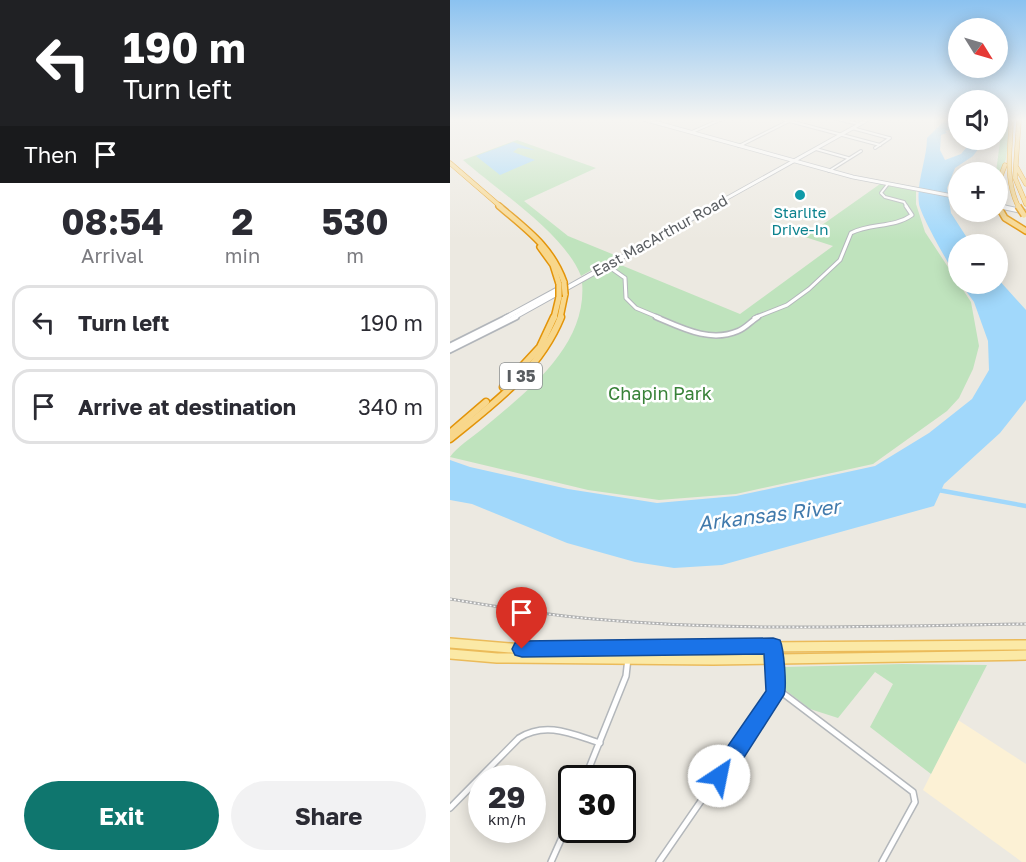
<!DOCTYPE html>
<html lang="en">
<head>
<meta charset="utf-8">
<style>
  :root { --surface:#fff; --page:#f2f2f3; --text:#2b2b33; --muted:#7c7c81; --line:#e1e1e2; --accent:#0f766e }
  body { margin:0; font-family:"Golos Text",sans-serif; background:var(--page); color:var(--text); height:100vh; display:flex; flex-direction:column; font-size:22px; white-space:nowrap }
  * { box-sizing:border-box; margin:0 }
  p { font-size:20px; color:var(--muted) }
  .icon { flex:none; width:33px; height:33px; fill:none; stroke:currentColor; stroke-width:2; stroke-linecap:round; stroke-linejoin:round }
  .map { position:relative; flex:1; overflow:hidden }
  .side { display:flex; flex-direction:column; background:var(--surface); width:450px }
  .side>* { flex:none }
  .top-card { background:#202124; color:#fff; overflow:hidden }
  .needle { width:39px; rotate:127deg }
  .buttons { position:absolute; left:498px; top:18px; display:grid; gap:12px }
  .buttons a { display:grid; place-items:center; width:60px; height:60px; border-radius:50%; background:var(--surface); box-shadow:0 3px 15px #0003; font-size:30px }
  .speed { position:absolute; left:18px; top:765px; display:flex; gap:12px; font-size:30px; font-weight:700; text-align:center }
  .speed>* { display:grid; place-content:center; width:78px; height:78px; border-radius:50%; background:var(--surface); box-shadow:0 3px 15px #0003; line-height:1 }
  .speed small { font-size:15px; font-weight:400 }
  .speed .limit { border:3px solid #111; border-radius:9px; background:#fff; color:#111 }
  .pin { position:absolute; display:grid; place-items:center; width:51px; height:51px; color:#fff; margin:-62px -26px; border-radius:50% 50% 50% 0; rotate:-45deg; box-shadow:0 0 6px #0007 }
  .pin .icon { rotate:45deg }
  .me { position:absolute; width:66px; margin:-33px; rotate:34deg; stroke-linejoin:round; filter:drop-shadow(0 0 4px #0008) }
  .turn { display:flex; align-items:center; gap:21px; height:126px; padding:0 24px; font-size:27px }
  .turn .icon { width:78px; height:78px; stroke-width:2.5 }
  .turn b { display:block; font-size:42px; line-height:51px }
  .then { display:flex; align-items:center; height:57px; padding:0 24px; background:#0003; gap:12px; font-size:22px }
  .eta { display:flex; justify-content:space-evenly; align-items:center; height:102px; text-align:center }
  .eta b { font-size:36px; font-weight:700; line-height:42px }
  .primary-button { display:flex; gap:12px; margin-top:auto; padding:12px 24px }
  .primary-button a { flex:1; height:69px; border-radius:36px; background:var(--accent); color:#fff; font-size:24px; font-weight:700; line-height:69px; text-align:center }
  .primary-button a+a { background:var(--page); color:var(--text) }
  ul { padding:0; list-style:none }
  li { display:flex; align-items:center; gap:18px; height:75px; margin:0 12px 9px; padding:0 12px; border:3px solid var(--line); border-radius:18px }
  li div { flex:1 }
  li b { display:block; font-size:22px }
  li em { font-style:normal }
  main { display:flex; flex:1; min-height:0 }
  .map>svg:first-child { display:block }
  .commercial { fill:#fcf1d5 }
  .green { fill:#bfe3bd }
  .water { fill:#a1d8fb }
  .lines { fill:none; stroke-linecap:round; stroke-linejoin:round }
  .canal { stroke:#a1d8fb; stroke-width:4.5 }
  .street-far3-casing { stroke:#b3b7bb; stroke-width:4 }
  .street-far2-casing { stroke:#b3b7bb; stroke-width:5 }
  .street-far1-casing { stroke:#b3b7bb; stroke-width:7 }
  .street-casing { stroke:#b3b7bb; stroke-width:8 }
  .secondary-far2-casing { stroke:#b2b6bb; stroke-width:4.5 }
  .secondary-far1-casing { stroke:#b2b6bb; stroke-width:6 }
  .secondary-casing { stroke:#b2b6bb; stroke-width:8 }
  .primary-casing { stroke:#ebbb5a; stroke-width:12 }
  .highway-far2-casing { stroke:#e39409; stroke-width:5 }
  .highway-far1-casing { stroke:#e39409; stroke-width:8 }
  .highway-casing { stroke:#e39409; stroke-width:9 }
  .street-far3 { stroke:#fff; stroke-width:2 }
  .street-far2 { stroke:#fff; stroke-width:3 }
  .street-far1 { stroke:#fff; stroke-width:4 }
  .street { stroke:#fff; stroke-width:5 }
  .secondary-far2 { stroke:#fff; stroke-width:3 }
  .secondary-far1 { stroke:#fff; stroke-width:4 }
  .secondary { stroke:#fff; stroke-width:4.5 }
  .primary { stroke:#fbe9a6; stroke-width:9 }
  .highway-far2 { stroke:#f8d78b; stroke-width:4 }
  .highway-far1 { stroke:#f8d78b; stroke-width:5 }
  .highway { stroke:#f8d78b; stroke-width:6 }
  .rail-casing { stroke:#b0b1b1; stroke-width:3 }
  .rail { stroke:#fff; stroke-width:1.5; stroke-dasharray:2; stroke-linecap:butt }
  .highway-bridge-casing { stroke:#e39409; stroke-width:8; stroke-linecap:butt }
  .highway-bridge { stroke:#f8d78b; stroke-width:5 }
  .route { fill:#1a73e8; stroke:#114b97; stroke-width:1.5 }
  .culture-dot { fill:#0f9aa8; stroke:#fff; stroke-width:2 }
  .labels { text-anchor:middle; stroke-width:5; stroke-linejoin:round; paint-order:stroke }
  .far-culture-label { font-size:15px; fill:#0d838f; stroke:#fff }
  .far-street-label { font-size:15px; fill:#595d61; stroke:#fff }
  .shield { fill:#fff; stroke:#8b8e90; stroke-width:1.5 }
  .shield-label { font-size:16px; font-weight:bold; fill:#595d61 }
  .park-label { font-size:18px; fill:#388238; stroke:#fff }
  .water-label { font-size:20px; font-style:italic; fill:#417aac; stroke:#fff }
</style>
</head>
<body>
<main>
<section class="side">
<div class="top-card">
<div class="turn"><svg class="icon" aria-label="left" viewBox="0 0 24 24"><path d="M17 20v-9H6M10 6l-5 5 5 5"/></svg><div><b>190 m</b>Turn left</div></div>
<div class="then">Then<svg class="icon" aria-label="arrive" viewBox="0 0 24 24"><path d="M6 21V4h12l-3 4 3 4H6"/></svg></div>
</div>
<div class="eta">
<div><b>08:54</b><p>Arrival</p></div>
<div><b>2</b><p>min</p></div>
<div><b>530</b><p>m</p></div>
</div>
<ul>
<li><svg class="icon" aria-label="left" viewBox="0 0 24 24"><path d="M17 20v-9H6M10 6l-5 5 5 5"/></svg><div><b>Turn left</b></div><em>190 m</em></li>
<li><svg class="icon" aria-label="arrive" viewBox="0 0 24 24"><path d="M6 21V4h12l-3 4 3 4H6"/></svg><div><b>Arrive at destination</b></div><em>340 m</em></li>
</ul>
<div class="primary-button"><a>Exit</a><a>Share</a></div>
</section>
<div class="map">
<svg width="576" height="862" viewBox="0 0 576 862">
  <rect width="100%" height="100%" fill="#ece9e1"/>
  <polygon class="commercial" points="508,720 576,764 576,862 572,862 473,790"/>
  <g class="green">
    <polygon points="553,119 559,119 560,123 556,159 548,179 546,172"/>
    <path d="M67 140 146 168 74 201 118 236 167 256 131 276C115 234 47 190 13 160Z"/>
    <path d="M430 184 466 191V204L475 232 521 302 529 346 523 369 509 398 497 411 423 464 286 494 209 500 138 490 0 457C7 447 21 438 31 430 75 393 138 347 132 282L166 263 290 314 383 246 355 237Z"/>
    <polygon points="452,664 537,665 481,774 420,727 443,684 425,672 388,718 360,709 333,688 329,673 334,667"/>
  </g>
  <g class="water">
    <path d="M496 119H508V128L495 131 497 133 491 135 490 150 495 160 511 154 516 148 514 140H535L523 156 505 168 497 188 501 213 521 244H508V279C500 267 471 216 469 204 466 183 477 159 477 138Z"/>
    <polygon points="63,142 85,150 68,148 63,152 85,160 50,175 26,156"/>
    <polygon points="548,279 576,310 576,400 550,433 494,484 484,506 272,565 224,568 185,562 117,543 22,504 0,500 0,460 20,467 118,489 207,503 286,496 425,466 479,433 522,399 539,370 538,341 524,302 511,284 548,284"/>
  </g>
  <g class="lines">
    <polyline class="canal" points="488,490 576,506"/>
    <g class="street-far3-casing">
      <g id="street-far3">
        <polyline points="332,119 430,145"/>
        <polyline points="387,119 409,124"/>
        <polyline points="402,128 439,138"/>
        <polyline points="242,132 272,119"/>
        <polyline points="289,146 343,119"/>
        <polyline points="425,148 440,138"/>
        <polyline points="366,149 398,158"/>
        <polyline points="379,171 411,151"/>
        <polyline points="438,184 431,193 435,197 454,202 457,207"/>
      </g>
    </g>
    <g class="street-far2-casing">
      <g id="street-far2">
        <polyline points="158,266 175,278 176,298 186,308 210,318"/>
        <path d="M304 318 337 305 359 289 390 260 401 233C421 223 444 228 462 215L456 206"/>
      </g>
    </g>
    <g class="street-far1-casing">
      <path id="street-far1" d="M206 317C232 328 260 343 288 331 296 328 301 321 308 317"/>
    </g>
    <g class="street-casing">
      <g id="street">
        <polyline points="326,688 463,792 465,802 432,862"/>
        <polyline points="135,778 176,676 179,649"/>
        <path d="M0 808 69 738C96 721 122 734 150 743"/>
        <polyline points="101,862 122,815"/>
        <polyline points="209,862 324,695 323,647"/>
      </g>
    </g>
    <g class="secondary-far2-casing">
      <g id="secondary-far2">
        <polyline points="193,119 403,177 508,197"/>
        <polyline points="548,206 555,207"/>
        <polyline points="261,207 419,119"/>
      </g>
    </g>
    <g class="secondary-far1-casing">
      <g id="secondary-far1">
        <polyline points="548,206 576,212"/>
        <polyline points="55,318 112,287"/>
        <polyline points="63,318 264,206"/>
      </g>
    </g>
    <g class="secondary-casing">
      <g id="secondary">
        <polyline points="0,346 58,317"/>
        <polyline points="0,350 66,317"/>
      </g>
    </g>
    <g class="primary-casing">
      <g id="primary">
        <polyline points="0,643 72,649 576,645"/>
        <polyline points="0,654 47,658 263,660 576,655"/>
      </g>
    </g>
    <g class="highway-far2-casing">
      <g id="highway-far2">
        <path d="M561 119C561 150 554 177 568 206"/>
        <polyline points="569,119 565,178 576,204"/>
        <polyline points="0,163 51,207"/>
        <polyline points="567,168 576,184"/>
        <polyline points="548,183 555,165"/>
      </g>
    </g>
    <g class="highway-far1-casing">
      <g id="highway-far1">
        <path d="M49 206C77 230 101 246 114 282"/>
        <polyline points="548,206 555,218 576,231"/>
        <polyline points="90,247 103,265 109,284"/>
        <polyline points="104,318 109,297"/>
        <polyline points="110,318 115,294"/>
      </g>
    </g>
    <g class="highway-casing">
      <g id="highway">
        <polyline points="53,387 90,347 104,317"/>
        <polyline points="0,433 36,402"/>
        <path d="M0 439C44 403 89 371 111 317"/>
      </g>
    </g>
    <use href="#street-far3" class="street-far3"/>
    <use href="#street-far2" class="street-far2"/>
    <use href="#street-far1" class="street-far1"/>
    <use href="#street" class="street"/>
    <use href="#secondary-far2" class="secondary-far2"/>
    <use href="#secondary-far1" class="secondary-far1"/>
    <use href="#secondary" class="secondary"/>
    <use href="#primary" class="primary"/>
    <use href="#highway-far2" class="highway-far2"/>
    <use href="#highway-far1" class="highway-far1"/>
    <use href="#highway" class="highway"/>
    <g class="rail-casing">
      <path id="rail" d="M0 599C48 607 96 615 144 619 288 632 432 626 576 624"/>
    </g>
    <use href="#rail" class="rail"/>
    <g class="highway-bridge-casing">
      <g id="highway-bridge">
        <polyline points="568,206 574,215"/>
        <polyline points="114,282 115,294"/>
        <polyline points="109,284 109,297"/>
      </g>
    </g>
    <use href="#highway-bridge" class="highway-bridge"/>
  </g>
  <linearGradient id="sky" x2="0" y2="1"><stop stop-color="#8bc2f0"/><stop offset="0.5" stop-color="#f6f5f2"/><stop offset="1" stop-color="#f6f5f2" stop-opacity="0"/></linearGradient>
  <rect width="576" height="240" fill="url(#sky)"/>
  <path class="route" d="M323 638 330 640C334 649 337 687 334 695L277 784 269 787 262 784 259 776 262 769 316 691 314 654 72 657 65 655 62 649 65 643 72 641Z"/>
  <circle class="culture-dot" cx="350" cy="195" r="6"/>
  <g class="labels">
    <g class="far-culture-label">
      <text x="350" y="218">Starlite<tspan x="350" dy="17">Drive-In</tspan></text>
    </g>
    <g class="far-street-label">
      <text transform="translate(210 236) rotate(-29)" y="5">East MacArthur Road</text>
    </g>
    <rect class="shield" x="50" y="363" width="42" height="26" rx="4.5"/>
    <g class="shield-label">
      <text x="71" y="382">I 35</text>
    </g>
    <g class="park-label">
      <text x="210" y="400">Chapin Park</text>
    </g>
    <g class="water-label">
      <text transform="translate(319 515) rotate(-7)" y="7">Arkansas River</text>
    </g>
  </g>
</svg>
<div class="buttons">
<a><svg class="needle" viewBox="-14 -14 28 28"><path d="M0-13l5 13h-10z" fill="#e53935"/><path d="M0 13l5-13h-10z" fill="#7c7c81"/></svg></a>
<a><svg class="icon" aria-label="sound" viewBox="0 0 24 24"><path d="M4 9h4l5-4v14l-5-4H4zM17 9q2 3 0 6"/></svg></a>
<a>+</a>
<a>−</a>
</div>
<div class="speed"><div>29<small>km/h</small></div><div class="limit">30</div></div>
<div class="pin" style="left:72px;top:649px;background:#d93025"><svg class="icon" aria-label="arrive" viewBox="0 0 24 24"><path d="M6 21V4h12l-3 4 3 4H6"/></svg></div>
<svg class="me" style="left:269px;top:776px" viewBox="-20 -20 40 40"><circle r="19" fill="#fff"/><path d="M0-13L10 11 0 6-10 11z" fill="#1a73e8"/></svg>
</div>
</main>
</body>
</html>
